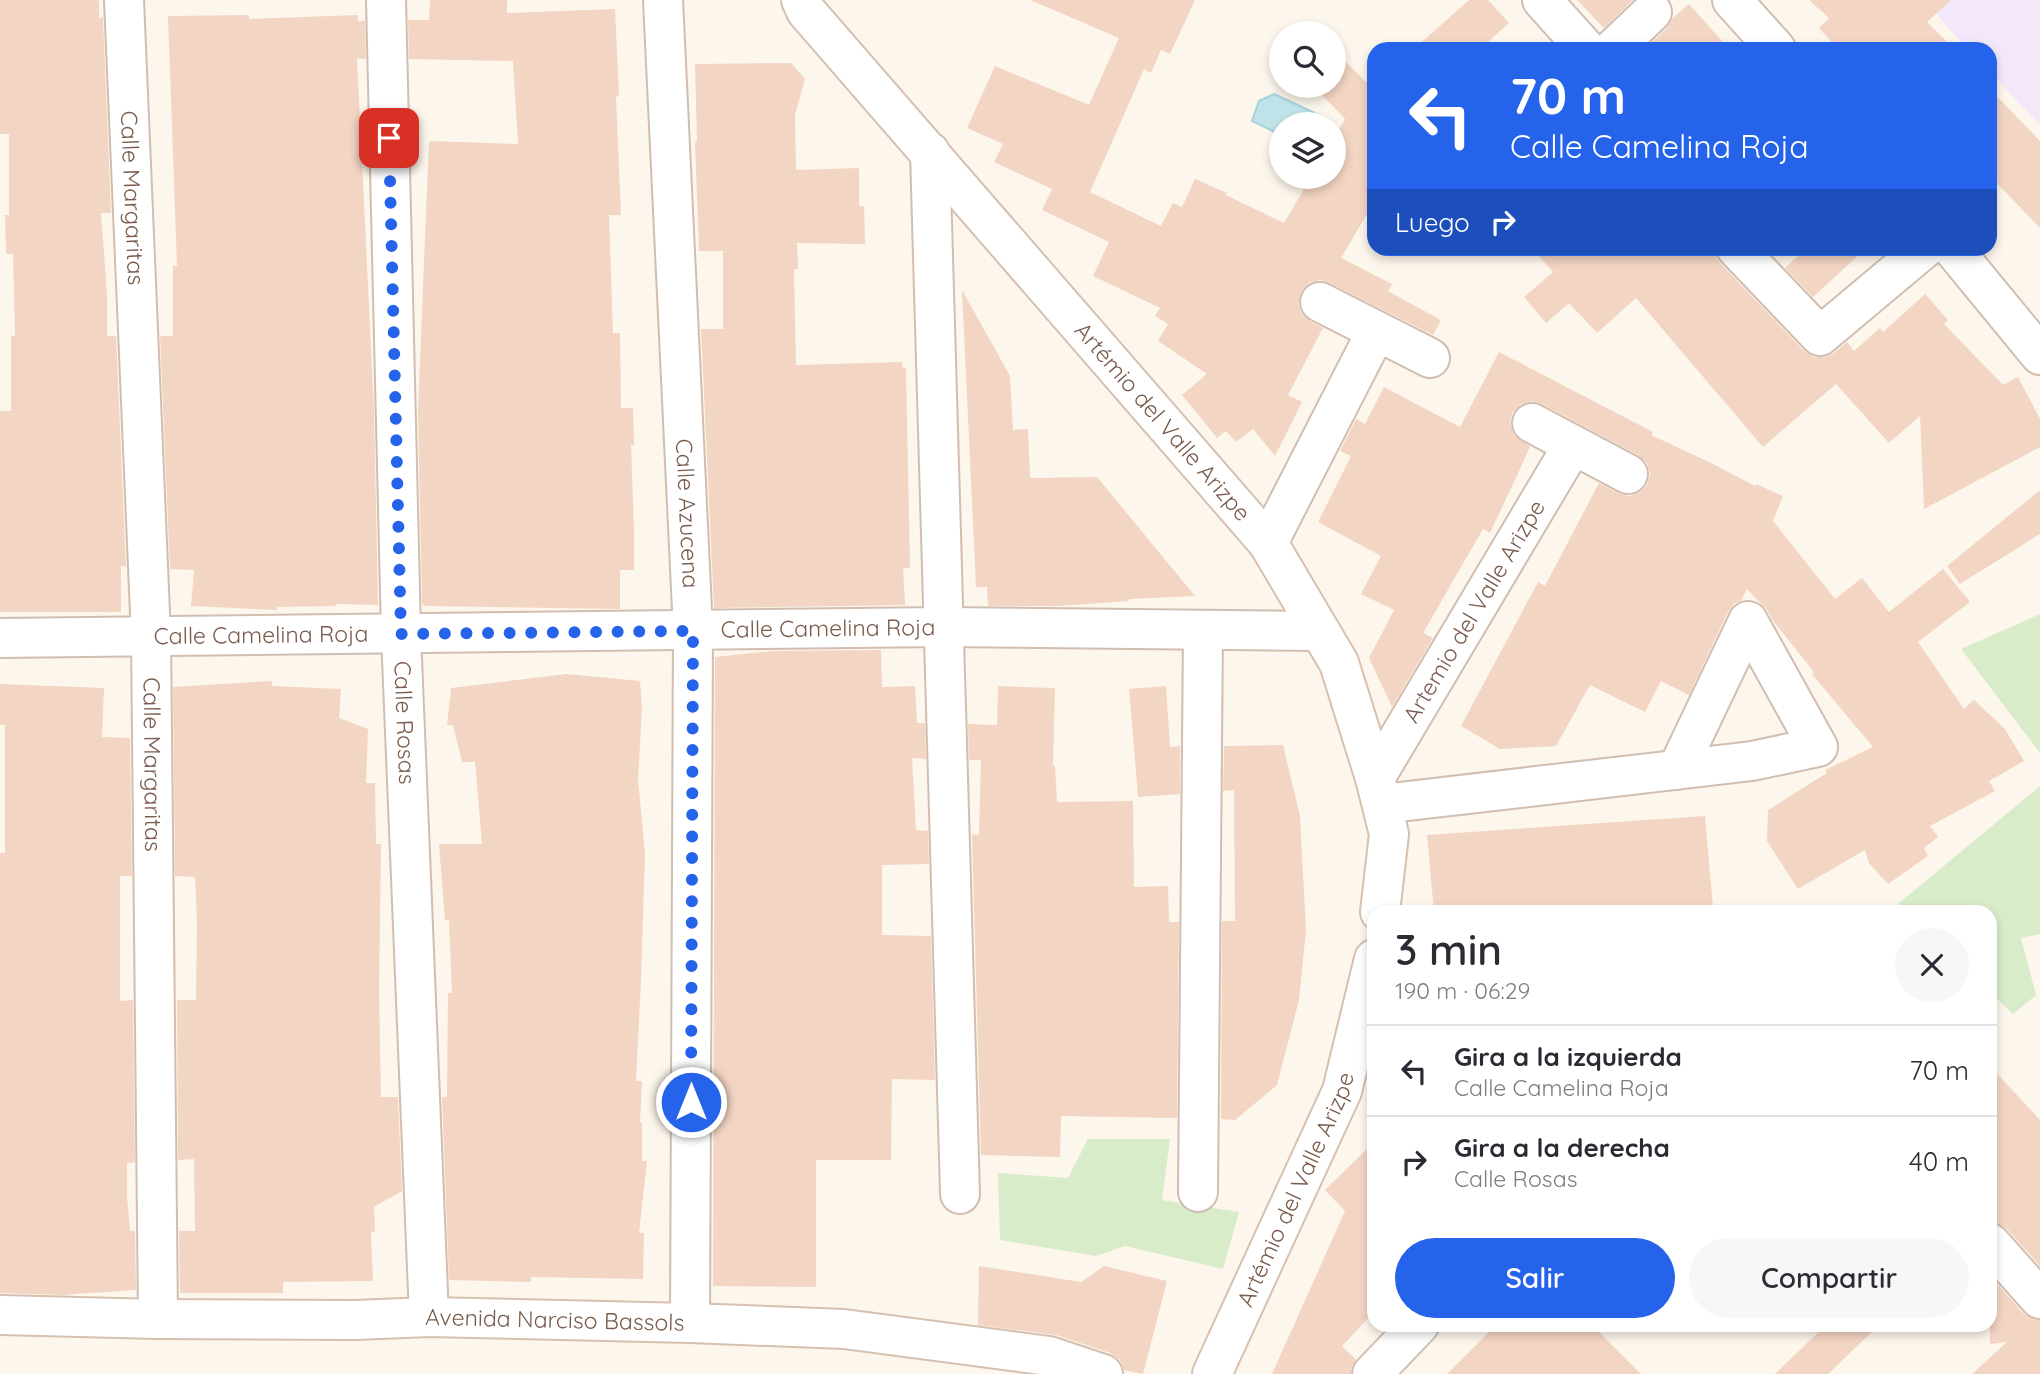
<!DOCTYPE html>
<html lang="es">
<head>
<meta charset="utf-8">
<style>
  :root { --surface:#fff; --page:#f7f7f7; --text:#2b2b33; --muted:#7c7c81; --line:#e1e1e2; --accent:#2563eb }
  body { margin:0; font-family:Quicksand,sans-serif; background:var(--page); color:var(--text); height:100vh; display:flex; flex-direction:column; font-size:26px; white-space:nowrap }
  * { box-sizing:border-box; margin:0 }
  p { font-size:23px; color:var(--muted) }
  .icon { flex:none; width:38px; height:38px; fill:none; stroke:currentColor; stroke-width:2; stroke-linecap:round; stroke-linejoin:round }
  .map { position:relative; flex:1; overflow:hidden }
  .panel { position:absolute; left:1367px; top:905px; width:630px; height:427px; display:flex; flex-direction:column; background:var(--surface); border-radius:21px; box-shadow:0 4px 10px #0003 }
  .panel>* { flex:none }
  .banner { position:absolute; left:1367px; top:42px; width:630px; height:214px; border-radius:21px; box-shadow:0 4px 10px #0003; background:#2563eb; color:#fff; overflow:hidden }
  .buttons { position:absolute; left:1269px; top:21px; display:grid; gap:14px }
  .buttons a { display:grid; place-items:center; width:77px; height:77px; border-radius:50%; background:var(--surface); box-shadow:0 4px 10px #0003; font-size:35px }
  .pin { position:absolute; display:grid; place-items:center; width:60px; height:60px; color:#fff; margin:-30px; border-radius:14px; box-shadow:0 4px 10px #0006 }
  .me { position:absolute; width:77px; margin:-38px; rotate:0deg; stroke-linejoin:round; filter:drop-shadow(0 0 5px #0008) }
  .turn { display:flex; align-items:center; gap:24px; height:147px; padding:0 28px; font-size:32px }
  .turn .icon { width:91px; height:91px; stroke-width:2.5 }
  .turn b { display:block; font-size:49px; line-height:60px }
  .then { display:flex; align-items:center; height:66px; padding:0 28px; background:#0003; gap:14px; font-size:26px }
  .round { display:grid; place-items:center; flex:none; width:74px; height:74px; border-radius:37px; background:var(--page) }
  .headline { display:flex; align-items:center; justify-content:space-between; height:119px; padding:0 28px }
  h1 { font-size:42px; font-weight:600; line-height:52px }
  .action { display:flex; gap:14px; margin-top:auto; padding:14px 28px }
  .action a { flex:1; height:80px; border-radius:42px; background:var(--accent); color:#fff; font-size:28px; font-weight:600; line-height:80px; text-align:center }
  .action a+a { background:var(--page); color:var(--text) }
  ul { padding:0; list-style:none }
  li { display:flex; align-items:center; gap:21px; height:91px; padding:0 28px; border-top:2px solid var(--line) }
  li div { flex:1 }
  li b { display:block; font-size:26px }
  li em { font-style:normal }
  .map>svg:first-child { display:block }
  .education { fill:#f3e8fa }
  .green { fill:#d8ecc9 }
  .water { fill:#bfe3e8; stroke:#a5d3da; stroke-width:2 }
  .building { fill:#f3d5c3 }
  .lines { fill:none; stroke-linecap:round; stroke-linejoin:round }
  .street-casing { stroke:#d1beb0; stroke-width:42 }
  .secondary-casing { stroke:#d6c0b0; stroke-width:42 }
  .street { stroke:#fff; stroke-width:38 }
  .secondary { stroke:#fff; stroke-width:38 }
  .route { stroke:#2563eb; stroke-width:12; stroke-dasharray:0 21.6 }
  .labels { text-anchor:middle; stroke-width:5; stroke-linejoin:round; paint-order:stroke }
  .street-label { font-size:23px; fill:#7a5c4d; stroke:#fffaf3 }
</style>
</head>
<body>
<div class="map">
<svg width="2040" height="1374" viewBox="0 0 2040 1374">
  <rect width="100%" height="100%" fill="#fdf6ec"/>
  <polygon class="education" points="1923,0 2040,0 2040,125 1990,72 1990,49 1968,49"/>
  <g class="green">
    <polygon points="2040,614 2040,753 1961,649"/>
    <polygon points="2040,786 2040,934 2021,938 2036,995 2013,1014 1990,992 1990,912 1907,912 1898,904"/>
    <polygon points="1088,1139 1170,1139 1162,1200 1239,1212 1223,1269 1125,1246 1096,1256 1000,1240 998,1173 1068,1178"/>
  </g>
  <polygon class="water" points="1274,94 1330,120 1329,124 1281,124 1281,135 1252,121 1259,101"/>
  <g class="building">
    <polygon points="0,0 99,0 99,18 103,17 111,213 101,213 107,294 107,336 116,336 126,567 121,566 121,612 0,612 0,411 11,411 11,336 15,336 13,254 6,254 5,215 9,215 9,134 0,134"/>
    <polygon points="430,0 507,0 507,13 615,9 619,96 616,97 621,215 609,215 613,333 620,333 621,408 633,408 634,445 631,445 634,530 634,570 620,570 620,609 425,606 422,604 418,410 429,141 518,144 513,61 409,59 408,20 429,20"/>
    <polygon points="1030,0 1195,0 1170,54 1161,50 1151,73 1144,69 1090,192 1161,226 1173,203 1182,207 1195,179 1227,193 1226,195 1284,223 1311,177 1334,177 1334,138 1345,119 1314,86 1334,86 1334,68 1343,59 1366,82 1374,70 1374,202 1341,258 1392,284 1388,291 1441,320 1433,335 1330,283 1320,280 1309,283 1301,292 1298,304 1302,314 1310,321 1323,328 1288,395 1302,402 1275,456 1253,429 1236,442 1226,431 1217,438 1182,395 1207,374 1158,341 1168,324 1155,316 1160,308 1093,276 1109,242 1042,210 1052,189 994,162 1003,144 967,128 995,66 1089,105 1119,38"/>
    <polygon points="1469,0 1488,0 1509,23 1480,49 1414,49"/>
    <polygon points="1577,0 1633,0 1604,28"/>
    <polygon points="1809,0 1951,0 1927,22 1954,49 1838,49 1819,28 1829,18"/>
    <polygon points="1689,4 1729,49 1645,49 1667,28 1673,18"/>
    <polygon points="249,15 249,19 358,15 358,21 365,21 366,59 357,58 374,410 378,605 336,604 335,606 277,607 277,610 191,606 194,570 170,569 160,336 173,336 173,266 177,266 168,16"/>
    <polygon points="791,63 805,79 795,115 796,170 859,168 859,206 864,206 865,244 797,243 798,269 794,269 796,365 902,362 903,368 906,368 910,568 903,568 905,605 714,608 701,329 723,329 723,251 699,251 695,141 697,141 695,64"/>
    <polygon points="1990,89 2040,141 2040,228 1990,176"/>
    <polygon points="1532,248 1715,248 1715,254 1720,263 1804,351 1814,357 1825,357 1834,353 1847,342 1854,351 1880,328 1883,332 1925,294 1948,320 1944,324 2003,385 2018,377 2040,419 2040,447 1924,509 1920,416 1889,443 1836,384 1763,447 1636,298 1597,333 1569,303 1546,323 1524,297 1553,272"/>
    <polygon points="1807,248 1866,248 1813,297 1785,268"/>
    <polygon points="962,290 1010,376 1013,430 1028,429 1030,478 1097,477 1195,596 1129,599 1129,601 1057,606 988,606 987,587 976,587"/>
    <polygon points="1499,352 1653,432 1651,435 1709,462 1755,486 1756,484 1783,496 1773,521 1835,599 1862,578 1889,612 1943,569 1970,602 1918,642 1964,709 1974,700 2005,729 2024,761 1989,781 1995,791 1930,826 1938,837 1924,848 1928,856 1888,884 1869,863 1865,850 1798,889 1767,841 1768,810 1827,773 1825,770 1873,747 1812,674 1814,672 1774,622 1767,610 1747,589 1741,601 1735,603 1728,612 1689,695 1661,681 1645,712 1590,685 1556,746 1500,749 1461,726 1538,582 1545,586 1599,483 1618,493 1629,496 1640,492 1647,485 1650,474 1647,463 1638,455 1542,404 1532,401 1520,405 1512,413 1510,423 1514,435 1530,447 1514,482 1490,533 1483,529 1423,633 1433,638 1392,707 1369,658 1394,610 1361,594 1381,556 1318,522 1351,456 1340,451 1356,419 1365,424 1384,387 1460,427"/>
    <polygon points="2040,490 2040,534 1960,584 1947,566"/>
    <polygon points="881,650 882,687 915,686 917,723 925,723 926,759 912,758 916,830 928,831 929,864 882,865 882,935 931,936 935,1080 892,1079 891,1160 816,1160 816,1287 713,1286 715,657 772,651"/>
    <polygon points="567,674 640,681 642,707 638,780 645,853 641,980 636,1081 642,1081 640,1122 642,1123 642,1161 647,1161 639,1233 644,1233 643,1279 531,1277 531,1282 449,1280 442,1097 447,1097 448,993 452,993 449,920 445,920 439,844 482,844 475,762 462,762 453,725 447,725 451,688"/>
    <polygon points="272,681 272,686 341,689 339,718 368,729 366,783 375,783 376,844 381,844 379,992 381,1097 398,1097 402,1191 374,1207 375,1232 371,1232 373,1281 283,1282 283,1293 180,1293 179,1231 195,1231 194,1159 178,1160 177,1000 196,1000 197,921 195,877 175,876 173,687"/>
    <polygon points="0,684 104,688 102,737 130,738 132,876 120,876 120,1001 133,1000 135,1162 127,1163 127,1196 130,1231 135,1231 136,1290 60,1295 0,1293 0,853 5,853 5,725 0,725"/>
    <polygon points="998,686 1055,688 1053,766 1055,766 1057,802 1133,801 1134,887 1168,886 1169,922 1179,922 1177,1118 1061,1116 1060,1157 981,1155 972,834 979,835 981,760 969,760 968,724 997,725"/>
    <polygon points="1166,686 1170,747 1180,746 1180,794 1138,797 1129,689"/>
    <polygon points="1283,745 1300,816 1306,931 1299,1000 1277,1085 1235,1120 1221,1119 1222,921 1235,921 1234,790 1223,791 1224,746"/>
    <polygon points="1705,816 1713,907 1651,912 1558,912 1558,907 1486,909 1486,912 1434,912 1427,835"/>
    <polygon points="1990,1066 2040,1120 2040,1266 2006,1228 1997,1223 1990,1222"/>
    <polygon points="1374,1142 1374,1312 1342,1346 1356,1360 1351,1368 1351,1374 1272,1374 1345,1211 1325,1190"/>
    <polygon points="979,1266 1081,1282 1104,1266 1167,1281 1143,1374 1124,1370 1120,1360 1110,1353 1056,1335 978,1325"/>
    <polygon points="1990,1276 2024,1314 2033,1319 2040,1320 2040,1374 1972,1374 2007,1342 1990,1344"/>
    <polygon points="1496,1325 1592,1325 1641,1374 1447,1374"/>
    <polygon points="1826,1325 1879,1325 1828,1374 1775,1374"/>
  </g>
  <g class="lines">
    <g class="street-casing">
      <g id="street">
        <path id="s1" d="M124 0 151 637 158 1319"/>
        <path id="s2" d="M386 0 401 634 429 1317"/>
        <path id="s3" d="M663 0 693 631 690 1323"/>
        <polyline points="1542,0 1586,49"/>
        <polyline points="1732,0 1776,49"/>
        <polyline points="1613,49 1652,12"/>
        <polyline points="930,152 960,1194"/>
        <polyline points="1736,248 1820,336 1925,248"/>
        <polyline points="1952,248 2040,355"/>
        <polyline points="1320,302 1430,358"/>
        <polyline points="1532,423 1628,474"/>
        <polyline points="1268,543 1376,332"/>
        <path id="s4" d="M0 638 943 627 1320 631"/>
        <path id="s5" d="M1375 778 1573 445"/>
        <polyline points="1382,804 1752,761 1818,747 1748,621 1677,770"/>
        <polyline points="1198,1192 1203,631"/>
        <polyline points="1990,1243 2040,1299"/>
        <polyline points="1372,1374 1419,1325"/>
      </g>
    </g>
    <g class="secondary-casing">
      <g id="secondary">
        <path id="s6" d="M801 0 806 11 1268 543 1339 663 1375 778 1389 834 1380 912"/>
        <path id="s7" d="M0 1315 158 1319 355 1320 429 1317 690 1323 844 1329 1049 1356 1103 1374"/>
        <path id="s8" d="M1212 1374 1342 1091 1374 959"/>
      </g>
    </g>
    <use href="#street" class="street"/>
    <use href="#secondary" class="secondary"/>
  </g>
  <g class="lines">
    <polyline class="route" points="389,138 401,634 693,631 691,1102"/>
  </g>
  <g class="labels">
    <g class="street-label">
      <text dy="8" stroke="none"><textPath href="#s1" startOffset="198">Calle Margaritas</textPath></text>
      <text dy="8" stroke="none"><textPath href="#s6" startOffset="556">Artémio del Valle Arizpe</textPath></text>
      <text dy="8" stroke="none"><textPath href="#s3" startOffset="514">Calle Azucena</textPath></text>
      <text dy="8" stroke="none"><textPath href="#s5" startOffset="194">Artemio del Valle Arizpe</textPath></text>
      <text dy="8" stroke="none"><textPath href="#s4" startOffset="828">Calle Camelina Roja</textPath></text>
      <text dy="8" stroke="none"><textPath href="#s4" startOffset="261">Calle Camelina Roja</textPath></text>
      <text dy="8" stroke="none"><textPath href="#s2" startOffset="723">Calle Rosas</textPath></text>
      <text dy="8" stroke="none"><textPath href="#s1" startOffset="765">Calle Margaritas</textPath></text>
      <text dy="8" stroke="none"><textPath href="#s8" startOffset="203">Artémio del Valle Arizpe</textPath></text>
      <text dy="8" stroke="none"><textPath href="#s7" startOffset="555">Avenida Narciso Bassols</textPath></text>
    </g>
  </g>
</svg>
<div class="buttons">
<a><svg class="icon" aria-label="search" viewBox="0 0 24 24"><circle cx="10" cy="10" r="6"/><path d="M15 15l6 6"/></svg></a>
<a><svg class="icon" aria-label="layers" viewBox="0 0 24 24"><path d="M12 4l9 5-9 5-9-5zM3 14l9 5 9-5"/></svg></a>
</div>
<div class="pin" style="left:389px;top:138px;background:#d93025"><svg class="icon" aria-label="arrive" viewBox="0 0 24 24"><path d="M6 21V4h12l-3 4 3 4H6"/></svg></div>
<svg class="me" style="left:691px;top:1102px" viewBox="-20 -20 40 40"><circle r="17" fill="#2563eb" stroke="#fff" stroke-width="3"/><path d="M0-11L8 9 0 5-8 9z" fill="#fff"/></svg>
<div class="banner">
<div class="turn"><svg class="icon" aria-label="left" viewBox="0 0 24 24"><path d="M17 20v-9H6M10 6l-5 5 5 5"/></svg><div><b>70 m</b>Calle Camelina Roja</div></div>
<div class="then">Luego<svg class="icon" aria-label="right" viewBox="0 0 24 24"><path d="M7 20v-9h11M14 6l5 5-5 5"/></svg></div>
</div>
<section class="panel">
<div class="headline"><div><h1>3 min</h1><p>190 m · 06:29</p></div><a class="round"><svg class="icon" aria-label="close" viewBox="0 0 24 24"><path d="M6 6l12 12M18 6L6 18"/></svg></a></div>
<ul>
<li><svg class="icon" aria-label="left" viewBox="0 0 24 24"><path d="M17 20v-9H6M10 6l-5 5 5 5"/></svg><div><b>Gira a la izquierda</b><p>Calle Camelina Roja</p></div><em>70 m</em></li>
<li><svg class="icon" aria-label="right" viewBox="0 0 24 24"><path d="M7 20v-9h11M14 6l5 5-5 5"/></svg><div><b>Gira a la derecha</b><p>Calle Rosas</p></div><em>40 m</em></li>
</ul>
<div class="action"><a>Salir</a><a>Compartir</a></div>
</section>
</div>
</body>
</html>
